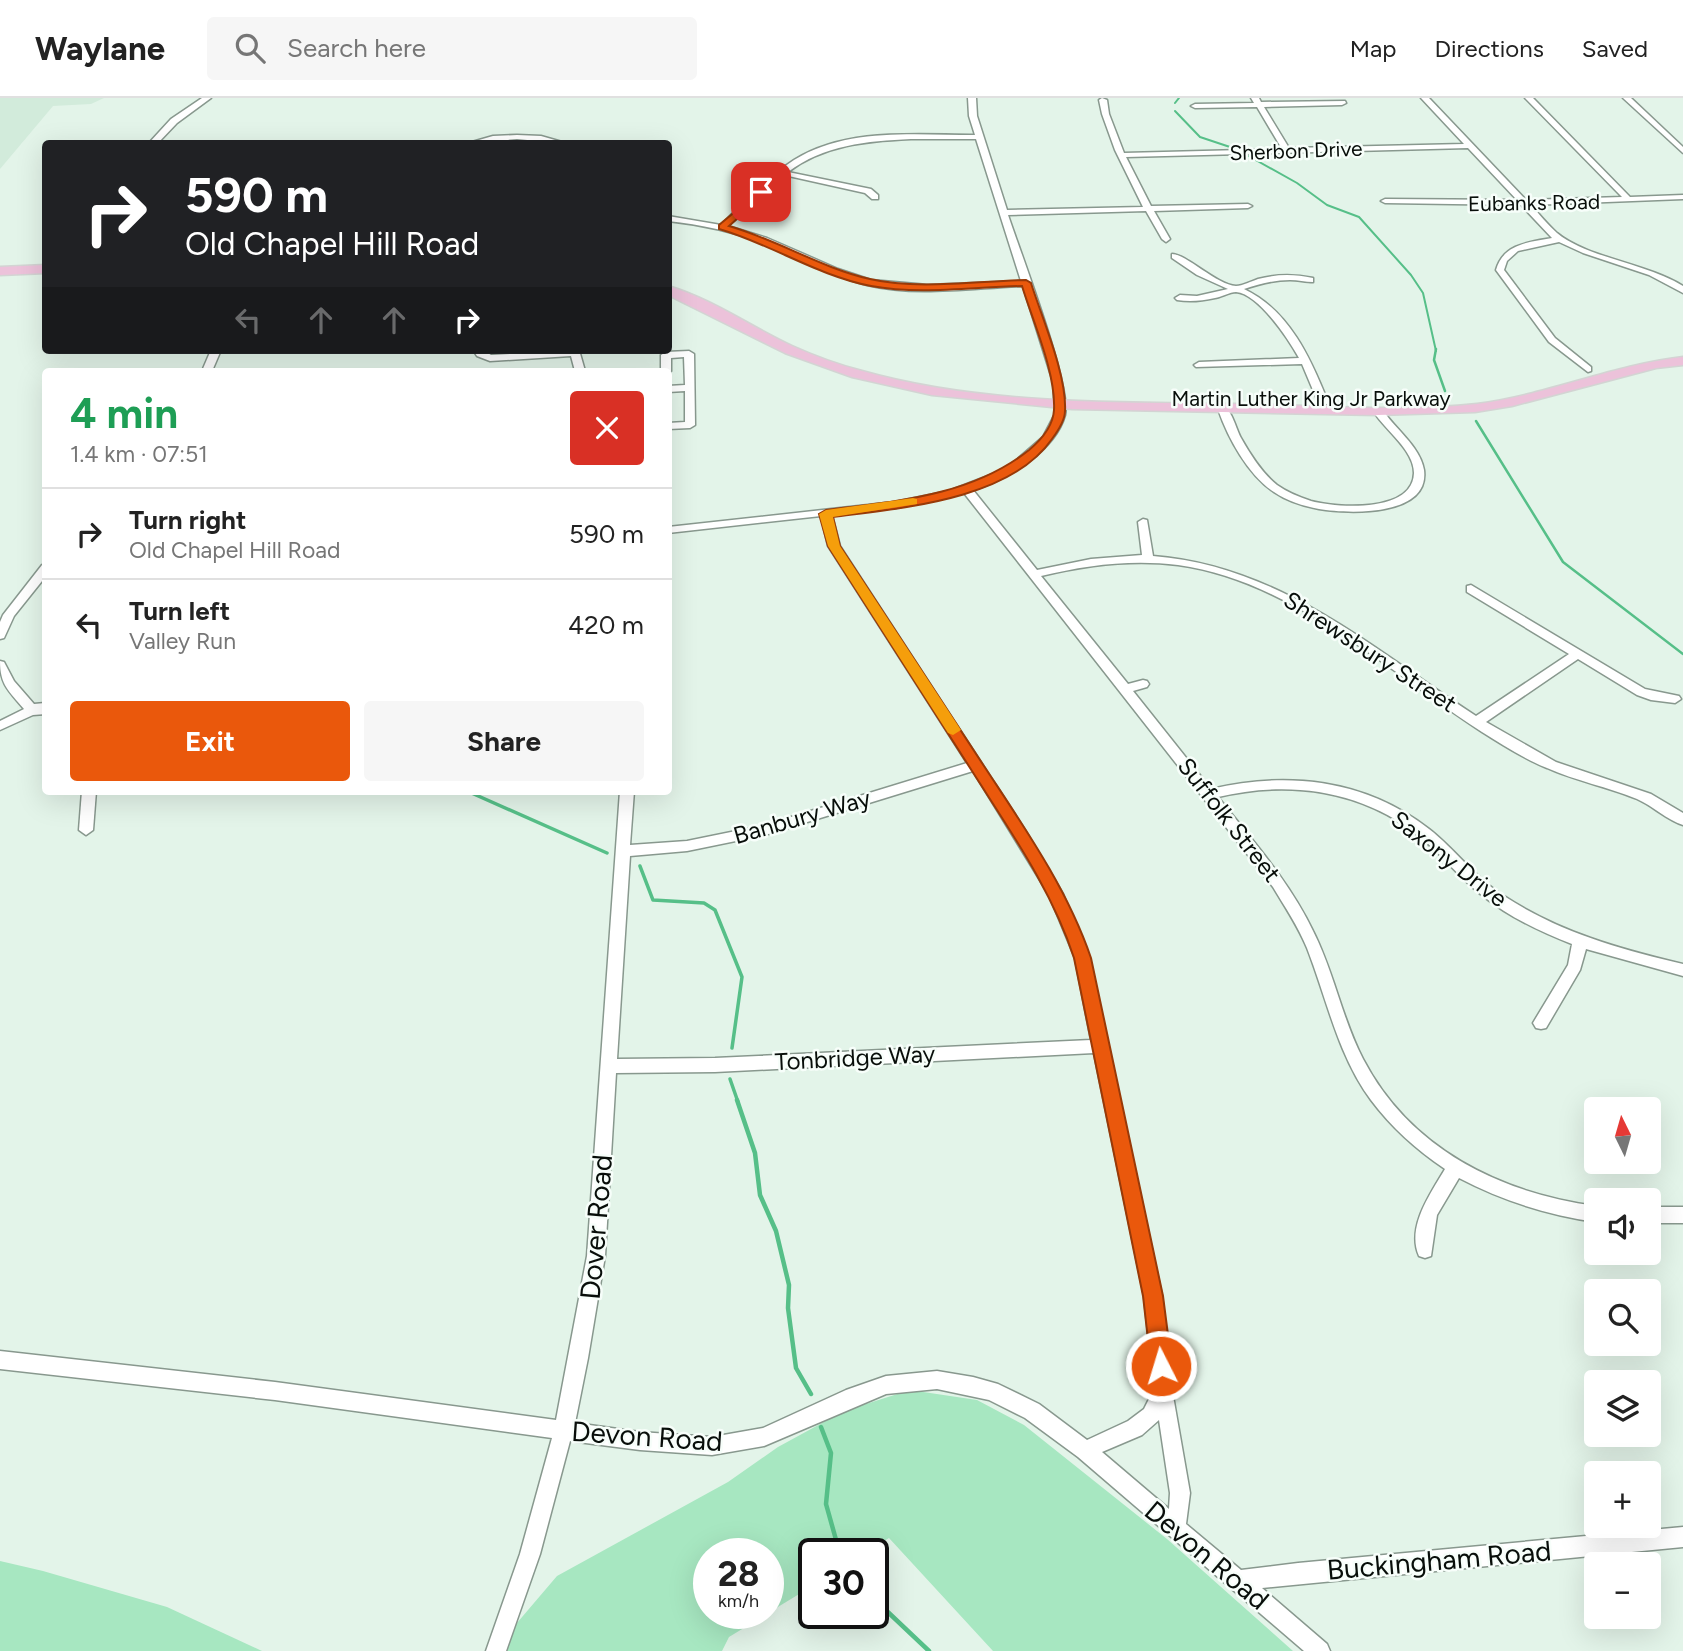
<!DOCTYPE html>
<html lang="en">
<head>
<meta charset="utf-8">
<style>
  :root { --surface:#fff; --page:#f6f6f6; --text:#222; --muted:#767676; --line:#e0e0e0; --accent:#ea580c }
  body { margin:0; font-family:Figtree,sans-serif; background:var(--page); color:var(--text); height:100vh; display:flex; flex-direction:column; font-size:26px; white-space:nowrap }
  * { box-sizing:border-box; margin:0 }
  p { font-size:23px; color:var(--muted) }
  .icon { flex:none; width:38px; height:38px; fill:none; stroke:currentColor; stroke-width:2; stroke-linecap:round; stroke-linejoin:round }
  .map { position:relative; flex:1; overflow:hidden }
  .side { position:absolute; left:42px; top:270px; width:630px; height:427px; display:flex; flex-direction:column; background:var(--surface); border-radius:7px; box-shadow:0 7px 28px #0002 }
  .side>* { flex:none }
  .hud { position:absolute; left:42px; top:42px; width:630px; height:214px; border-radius:7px; box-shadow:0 7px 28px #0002; background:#202124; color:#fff; overflow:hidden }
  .needle { width:46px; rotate:355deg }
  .tools { position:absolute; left:1584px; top:999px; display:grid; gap:14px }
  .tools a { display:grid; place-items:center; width:77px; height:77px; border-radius:7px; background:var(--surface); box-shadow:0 7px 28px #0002; font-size:35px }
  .speed { position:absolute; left:693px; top:1440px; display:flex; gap:14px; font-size:35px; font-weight:700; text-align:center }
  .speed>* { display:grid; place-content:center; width:91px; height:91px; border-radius:50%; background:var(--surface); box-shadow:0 7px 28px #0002; line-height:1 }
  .speed small { font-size:18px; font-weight:400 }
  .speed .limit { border:4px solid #111; border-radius:10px; background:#fff; color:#111 }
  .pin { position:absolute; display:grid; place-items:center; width:60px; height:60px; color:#fff; margin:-30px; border-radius:14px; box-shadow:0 4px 10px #0006 }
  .me { position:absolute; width:77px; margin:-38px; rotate:355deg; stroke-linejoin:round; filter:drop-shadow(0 0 5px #0008) }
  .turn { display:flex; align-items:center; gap:24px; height:147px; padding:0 28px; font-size:32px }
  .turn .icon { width:91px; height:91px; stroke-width:2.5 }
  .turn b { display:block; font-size:49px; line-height:60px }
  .lanes { display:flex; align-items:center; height:66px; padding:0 28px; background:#0003; justify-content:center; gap:35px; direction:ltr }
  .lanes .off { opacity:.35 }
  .round { display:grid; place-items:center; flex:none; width:74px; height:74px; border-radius:7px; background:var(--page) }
  .head { display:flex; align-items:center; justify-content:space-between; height:119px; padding:0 28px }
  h1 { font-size:42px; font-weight:700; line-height:52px; color:#1e9e55 }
  .cta { display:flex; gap:14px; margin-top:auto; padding:14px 28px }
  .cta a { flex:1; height:80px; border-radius:7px; background:var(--accent); color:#fff; font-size:28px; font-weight:700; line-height:80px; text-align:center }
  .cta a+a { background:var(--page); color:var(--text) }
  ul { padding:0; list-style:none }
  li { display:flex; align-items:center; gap:21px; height:91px; padding:0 28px; border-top:2px solid var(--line) }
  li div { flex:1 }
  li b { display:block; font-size:26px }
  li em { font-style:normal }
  header { display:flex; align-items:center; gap:42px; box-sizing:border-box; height:98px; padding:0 35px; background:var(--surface); border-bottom:2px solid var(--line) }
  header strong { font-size:33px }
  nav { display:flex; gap:38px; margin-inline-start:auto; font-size:24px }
  .search { width:490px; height:63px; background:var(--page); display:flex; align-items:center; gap:18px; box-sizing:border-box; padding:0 24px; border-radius:7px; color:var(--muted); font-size:26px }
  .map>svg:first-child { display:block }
  .built { fill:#d2ebdb }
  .green { fill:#a7e7c1 }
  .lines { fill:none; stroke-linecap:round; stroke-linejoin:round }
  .stream-far3 { stroke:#56bf88; stroke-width:2 }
  .stream-far2 { stroke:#56bf88; stroke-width:2.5 }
  .stream-far1 { stroke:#56bf88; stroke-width:3.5 }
  .stream { stroke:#56bf88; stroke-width:4.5 }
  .minor-casing { stroke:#88988e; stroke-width:3 }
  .major-casing { stroke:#d3d4d3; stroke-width:3 }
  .minor { fill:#fff; fill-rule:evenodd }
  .major { fill:#ecc2da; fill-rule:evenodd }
  .route { fill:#ea580c; stroke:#983908; stroke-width:2 }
  .slow { fill:#f59e0b }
  .labels { text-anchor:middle; stroke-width:5; stroke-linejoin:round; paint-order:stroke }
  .far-street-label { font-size:21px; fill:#080e0a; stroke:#f7fefa }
  .street-label { font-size:24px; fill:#080e0a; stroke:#f7fefa }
  .near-street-label { font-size:28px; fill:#080e0a; stroke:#f7fefa }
</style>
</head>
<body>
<header>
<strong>Waylane</strong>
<div class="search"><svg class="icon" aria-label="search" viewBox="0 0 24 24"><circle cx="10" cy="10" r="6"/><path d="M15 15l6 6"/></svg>Search here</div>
<nav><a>Map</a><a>Directions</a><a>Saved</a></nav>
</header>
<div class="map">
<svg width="1683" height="1553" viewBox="0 0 1683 1553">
  <rect width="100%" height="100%" fill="#e3f4e9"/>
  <polygon class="built" points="0,0 104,0 91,6 53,8 0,71"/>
  <g class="green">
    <polygon points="910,1292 977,1302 1024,1327 1167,1441 1293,1553 993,1553 889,1440 863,1456 814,1456 814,1487 768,1515 768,1456 709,1456 709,1516 767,1516 729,1539 722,1553 493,1553 557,1478 728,1384 778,1349 844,1313"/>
    <polygon points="0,1463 43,1473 167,1509 262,1553 0,1553"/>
  </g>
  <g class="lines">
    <g class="stream-far3">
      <polyline points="1175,5 1179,0"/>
      <polyline points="1175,13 1200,39 1233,50"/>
      <polyline points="1245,56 1297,85 1327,107 1359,119 1411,177 1423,195 1436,253"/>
    </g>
    <g class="stream-far2">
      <polyline points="1436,251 1434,262 1445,293"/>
      <polyline points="1476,323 1563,464 1683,556"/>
    </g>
    <g class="stream-far1">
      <polyline points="467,693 607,755"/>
      <polyline points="640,768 653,802 704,805 715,812 742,879 732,950"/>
      <polyline points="730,981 738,1004"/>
    </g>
    <g class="stream">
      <polyline points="737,1002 755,1055 760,1097 776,1133 789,1187 788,1210 796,1270 811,1296"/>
      <polyline points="821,1329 831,1355 826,1406 840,1456"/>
      <polyline points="873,1500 929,1553"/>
    </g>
    <g class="minor-casing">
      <g id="minor">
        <polygon points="202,0 211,0 177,25 157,46 148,46 171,21"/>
        <path d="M968 0H976L977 18 1007 112 1143 109 1115 52 1102 16 1099 2 1102 0 1107 2 1109 16 1124 55 1282 51 1257 9 1195 10 1191 8 1195 6 1254 5 1251 0H1259L1261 4 1345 3 1346 5 1342 7 1264 9 1289 50 1464 46 1421 0H1429L1526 102 1622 99 1525 0H1533L1630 99 1683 97V101L1531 107C1539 116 1548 127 1557 135 1587 160 1646 165 1683 188V195L1649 177 1583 155 1559 144 1518 153 1507 163 1504 172 1555 240 1591 269V273L1588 274 1549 244 1496 172C1503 146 1529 144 1552 140L1521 107 1385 105 1381 103 1385 101 1517 102 1468 50 1126 59 1151 108 1248 106 1252 108 1248 110 1154 113 1170 141 1166 144 1162 141 1146 113 1008 117C1020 153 1072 289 1065 317 1055 353 1006 382 973 392L1037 472 1091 461 1142 457 1138 424 1143 421 1147 422 1153 458C1281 468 1373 551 1476 618L1569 556 1467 494V488L1471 487 1645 591 1679 598 1681 601 1675 605 1651 602 1637 597 1578 561 1486 624 1556 664 1651 696 1683 715V727C1667 722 1653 708 1637 701 1608 689 1576 683 1547 670 1524 661 1503 647 1482 634 1389 574 1291 482 1178 467 1132 461 1086 467 1041 478L1128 586 1143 582 1147 583 1149 586 1147 589 1133 593 1211 691C1287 673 1365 681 1429 731 1455 751 1475 780 1504 798 1559 834 1620 851 1683 866V878L1586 851 1580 872 1546 930 1541 931 1536 930 1533 925 1536 920 1568 867 1572 846C1541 834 1509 819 1483 798 1460 781 1443 757 1420 739 1363 692 1289 682 1218 699 1252 742 1289 783 1313 833 1334 874 1342 921 1363 961 1410 1051 1500 1095 1596 1108V1124C1547 1117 1503 1103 1459 1080L1437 1117 1431 1158 1425 1160 1419 1158C1406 1129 1431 1095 1445 1071 1417 1052 1392 1030 1371 1002 1338 958 1327 901 1307 850 1298 828 1285 809 1273 789L964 395 895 410 832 417 840 448 1025 732 1063 796 1089 860 1162 1198 1172 1292 1190 1395 1186 1426 1241 1472 1298 1465 1683 1429V1449L1262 1490 1327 1546 1330 1553H1304L1078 1359 1025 1320 989 1302 937 1291 886 1296 764 1348 712 1357 640 1352 570 1343 540 1456 506 1553H486L520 1456 552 1340 275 1302 0 1271V1253L275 1284 556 1322 587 1158 620 693H634L630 747 687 743 765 727 967 665 828 448 821 418 668 435V429L895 404 949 393 1006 371 1043 339 1055 316 1053 284 1023 188C971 190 917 199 867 187 834 179 804 161 773 148 739 135 704 127 668 123V118L721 127C744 104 767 80 794 62 847 29 915 37 975 37L969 18ZM911 41H976L1021 183 928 187 871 182 838 171 767 140 728 128 784 77 865 95 872 101H878V97L871 91 788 74C824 47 867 43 911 41ZM973 673 1049 797 1075 860 1091 942 715 960 617 961 630 758 687 753 765 737ZM1094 955 1144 1198 1154 1291 1144 1311 1128 1323 1087 1342 1039 1306 998 1286 973 1279 937 1273 886 1278 846 1292 763 1330 712 1339 640 1334 575 1325 588 1260 605 1158 616 975 715 974ZM1159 1322 1170 1395 1169 1411 1102 1354 1142 1337Z"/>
        <polygon points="1623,0 1631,0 1683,49 1683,55"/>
        <polygon points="517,37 541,38 569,46 517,41 465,46 493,38"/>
        <path d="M1172 156C1186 156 1217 187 1236 188 1242 188 1252 183 1258 181 1277 176 1294 176 1313 180V184C1305 184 1298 182 1290 182 1274 182 1259 186 1244 191 1289 212 1311 261 1328 304L1327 306 1318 304 1302 266 1196 269 1194 267 1199 264 1299 260C1289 242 1259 196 1236 194 1230 194 1221 199 1215 200 1202 203 1189 204 1177 202L1175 200 1180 197 1197 198 1228 191 1197 177 1172 160Z"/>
        <polygon points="211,252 221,252 212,273 202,273"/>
        <polygon points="473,252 483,252 491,257 579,252 585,273 575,273 571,258 490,263 477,258"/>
        <polygon points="689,253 694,256 695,327 690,330 668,331 668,325 685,324 685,293 668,294 668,288 685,287 684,259 671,260 671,273 668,275 668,273 661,273 661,257 666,254"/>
        <path d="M1223 308C1232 312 1236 331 1241 340 1250 356 1262 375 1277 387 1287 394 1299 399 1311 403 1337 410 1413 415 1414 375 1414 352 1385 332 1373 313L1382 311C1394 330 1420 348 1424 372 1430 419 1348 416 1319 411 1303 408 1287 403 1274 394 1248 377 1228 340 1218 311Z"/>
        <polygon points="42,467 46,467 46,478 14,518 4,540 0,541 0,524 3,517"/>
        <path d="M0 563 4 564 14 583 34 606 45 605 46 616 33 617 0 632V623L24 611C9 593 0 587 0 563Z"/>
        <polygon points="82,693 96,693 93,732 86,737 79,732"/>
        <rect x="1648" y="1109" width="35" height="16"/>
      </g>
    </g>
    <g class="major-casing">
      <g id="major">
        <polygon points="46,167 46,175 0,177 0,169"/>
        <path d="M668 188C712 201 751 229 792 248 814 258 839 267 862 273 985 308 1123 304 1250 306 1323 308 1405 314 1477 306 1547 297 1613 267 1683 259V267L1656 270 1512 308 1475 314 1378 317 1072 311 932 297 852 279 785 255 668 197Z"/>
      </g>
    </g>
    <use href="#minor" class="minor"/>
    <use href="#major" class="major"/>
  </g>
  <path class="route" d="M761 92 765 93V96L729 128C778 142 821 170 870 181 917 192 978 183 1026 182L1031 185C1042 220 1067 277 1065 313 1065 323 1058 333 1052 341 1010 402 901 410 833 419L840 448C888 522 936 595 984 668 1024 729 1067 790 1091 860L1163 1198 1172 1268 1169 1276 1161 1279 1154 1276 1151 1268 1143 1198 1074 860C1052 792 1010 733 972 673 924 598 876 523 828 448L819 416 826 412C897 403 971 398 1029 352 1041 342 1053 329 1054 312 1056 275 1033 224 1022 188 973 189 919 197 871 188 818 178 771 146 719 131V127Z"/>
  <polygon class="slow" points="913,400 917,401 917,406 833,419 840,448 961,632 953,637 948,635 828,448 819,416 826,412"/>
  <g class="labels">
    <g class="far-street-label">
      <text transform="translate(1296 53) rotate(-2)" y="7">Sherbon Drive</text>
      <text transform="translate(1534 105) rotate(-1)" y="7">Eubanks Road</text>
      <text x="1311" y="308">Martin Luther King Jr Parkway</text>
    </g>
    <g class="street-label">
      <text transform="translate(1370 554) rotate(33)" y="8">Shrewsbury Street</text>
      <text transform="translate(802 719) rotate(-16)" y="8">Banbury Way</text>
      <text transform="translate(1229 722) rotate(52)" y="8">Suffolk Street</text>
      <text transform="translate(1449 761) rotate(38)" y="8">Saxony Drive</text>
      <text transform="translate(855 960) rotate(-3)" y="8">Tonbridge Way</text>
    </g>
    <g class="near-street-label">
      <text transform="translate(596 1129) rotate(-85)" y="10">Dover Road</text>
      <text transform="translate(647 1338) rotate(4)" y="10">Devon Road</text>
      <text transform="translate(1207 1457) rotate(40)" y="10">Devon Road</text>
      <text transform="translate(1439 1462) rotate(-5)" y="10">Buckingham Road</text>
    </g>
  </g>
</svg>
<div class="tools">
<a><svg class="needle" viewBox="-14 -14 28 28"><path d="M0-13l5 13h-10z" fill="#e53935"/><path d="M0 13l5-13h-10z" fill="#767676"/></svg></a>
<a><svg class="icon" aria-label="sound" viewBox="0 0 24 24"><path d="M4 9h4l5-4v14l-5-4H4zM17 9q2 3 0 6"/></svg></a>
<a><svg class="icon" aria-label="search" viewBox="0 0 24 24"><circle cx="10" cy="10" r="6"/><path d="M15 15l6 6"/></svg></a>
<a><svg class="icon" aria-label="layers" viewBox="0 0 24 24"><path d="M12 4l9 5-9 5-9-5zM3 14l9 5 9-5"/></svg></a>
<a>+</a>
<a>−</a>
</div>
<div class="speed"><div>28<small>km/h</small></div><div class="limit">30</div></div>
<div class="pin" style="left:761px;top:94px;background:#d93025"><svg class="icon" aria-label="arrive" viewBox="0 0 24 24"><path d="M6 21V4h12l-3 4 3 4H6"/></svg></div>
<svg class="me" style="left:1161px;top:1268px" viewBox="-20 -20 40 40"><circle r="17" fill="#ea580c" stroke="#fff" stroke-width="3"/><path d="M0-11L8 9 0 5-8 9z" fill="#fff"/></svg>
<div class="hud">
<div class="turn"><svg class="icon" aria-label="right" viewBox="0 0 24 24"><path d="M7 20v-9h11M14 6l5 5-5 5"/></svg><div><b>590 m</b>Old Chapel Hill Road</div></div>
<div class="lanes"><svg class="icon off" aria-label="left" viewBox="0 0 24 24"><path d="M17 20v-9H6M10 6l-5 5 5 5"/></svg><svg class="icon off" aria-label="ahead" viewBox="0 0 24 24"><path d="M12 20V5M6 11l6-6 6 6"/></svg><svg class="icon off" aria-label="ahead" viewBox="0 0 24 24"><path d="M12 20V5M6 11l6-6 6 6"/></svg><svg class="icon" aria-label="right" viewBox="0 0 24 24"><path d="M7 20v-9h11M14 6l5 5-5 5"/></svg></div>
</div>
<section class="side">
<div class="head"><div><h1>4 min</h1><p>1.4 km · 07:51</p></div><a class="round" style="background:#d93025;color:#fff"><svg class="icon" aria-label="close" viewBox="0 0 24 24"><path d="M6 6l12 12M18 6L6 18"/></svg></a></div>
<ul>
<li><svg class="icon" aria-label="right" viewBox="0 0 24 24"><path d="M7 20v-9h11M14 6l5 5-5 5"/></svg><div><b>Turn right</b><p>Old Chapel Hill Road</p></div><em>590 m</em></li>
<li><svg class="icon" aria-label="left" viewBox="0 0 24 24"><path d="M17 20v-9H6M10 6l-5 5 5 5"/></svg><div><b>Turn left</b><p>Valley Run</p></div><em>420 m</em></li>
</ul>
<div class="cta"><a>Exit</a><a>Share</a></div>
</section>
</div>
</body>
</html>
